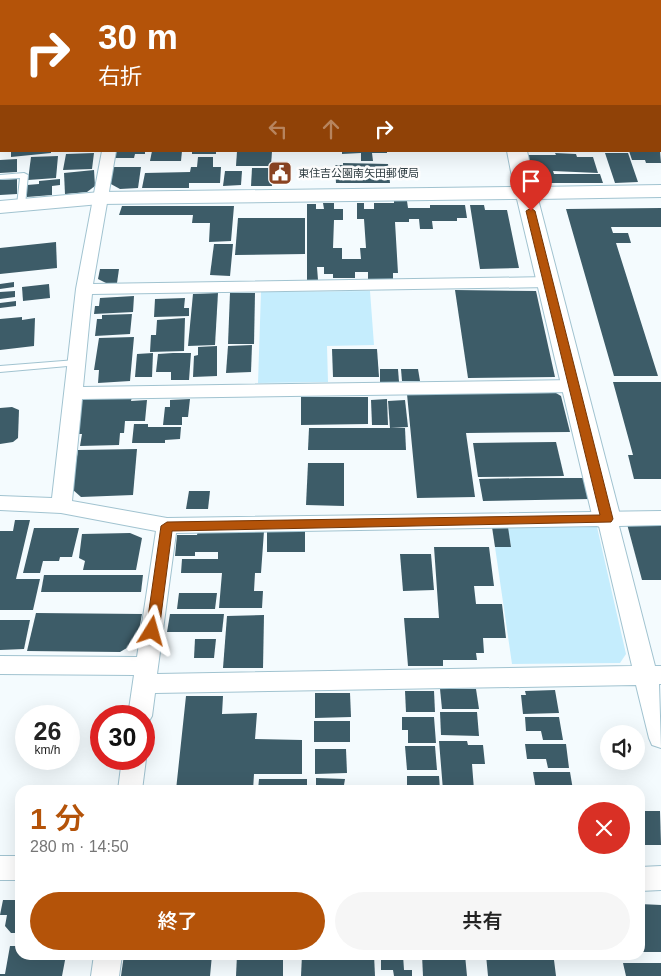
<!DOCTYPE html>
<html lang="ja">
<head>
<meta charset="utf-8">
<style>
  :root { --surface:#fff; --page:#f6f6f6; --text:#222; --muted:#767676; --accent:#b45309 }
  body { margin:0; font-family:Arial,"Noto Sans JP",sans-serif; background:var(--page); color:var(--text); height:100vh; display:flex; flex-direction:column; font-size:19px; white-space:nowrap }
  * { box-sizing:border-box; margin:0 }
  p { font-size:16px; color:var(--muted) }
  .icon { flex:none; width:28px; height:28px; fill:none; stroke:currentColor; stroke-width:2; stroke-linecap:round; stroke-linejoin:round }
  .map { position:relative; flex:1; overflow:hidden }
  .drawer { position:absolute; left:15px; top:785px; width:630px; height:175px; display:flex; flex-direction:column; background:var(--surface); border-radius:15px; box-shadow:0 5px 20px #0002 }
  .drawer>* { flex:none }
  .hud { position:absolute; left:0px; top:0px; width:661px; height:152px; box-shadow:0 5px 20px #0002; background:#b45309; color:#fff; overflow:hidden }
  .tools { position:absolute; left:600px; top:725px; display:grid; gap:10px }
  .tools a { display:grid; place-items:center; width:45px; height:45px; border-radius:50%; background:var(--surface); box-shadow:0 5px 20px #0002; font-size:25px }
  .speed { position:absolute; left:15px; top:705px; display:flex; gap:10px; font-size:25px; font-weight:700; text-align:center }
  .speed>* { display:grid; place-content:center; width:65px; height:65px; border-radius:50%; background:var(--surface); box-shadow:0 5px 20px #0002; line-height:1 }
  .speed small { font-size:12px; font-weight:400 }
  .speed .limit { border:8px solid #d22; background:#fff; color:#111 }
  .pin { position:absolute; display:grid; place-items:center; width:42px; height:42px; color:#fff; margin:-51px -21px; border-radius:50% 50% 50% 0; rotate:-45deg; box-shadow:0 0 5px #0007 }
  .pin .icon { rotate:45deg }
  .me { position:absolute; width:55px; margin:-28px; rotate:8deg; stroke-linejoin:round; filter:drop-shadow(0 0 4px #0008) }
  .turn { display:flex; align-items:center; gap:18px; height:105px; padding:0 15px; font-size:22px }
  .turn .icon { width:65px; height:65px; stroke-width:2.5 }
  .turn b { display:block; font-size:35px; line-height:42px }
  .lanes { display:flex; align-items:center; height:48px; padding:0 15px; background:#0003; justify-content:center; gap:25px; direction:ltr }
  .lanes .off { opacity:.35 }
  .round { display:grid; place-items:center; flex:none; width:52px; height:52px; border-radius:26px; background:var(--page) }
  .headline { display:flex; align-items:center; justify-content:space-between; height:85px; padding:0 15px }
  h1 { font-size:30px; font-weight:600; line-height:38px; color:var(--accent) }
  .primary-button { display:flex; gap:10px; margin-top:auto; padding:10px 15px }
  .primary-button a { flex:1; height:58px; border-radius:30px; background:var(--accent); color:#fff; font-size:20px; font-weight:600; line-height:58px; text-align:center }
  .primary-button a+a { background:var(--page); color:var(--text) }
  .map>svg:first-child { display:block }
  .green { fill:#c5edfd }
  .building { fill:#3d5c68 }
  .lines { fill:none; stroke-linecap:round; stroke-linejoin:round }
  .lane-casing { stroke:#a1c3d0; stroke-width:2 }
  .street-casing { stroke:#a1c3d0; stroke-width:2 }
  .secondary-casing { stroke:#a1c3d0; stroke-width:2 }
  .lane { fill:#fff; fill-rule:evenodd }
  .street { fill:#fff; fill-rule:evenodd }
  .secondary { fill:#fff; fill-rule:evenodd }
  .route { fill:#b45309; stroke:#753606 }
  .labels { text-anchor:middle; stroke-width:5; stroke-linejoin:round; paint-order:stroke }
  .far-poi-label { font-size:11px; fill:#2f3d42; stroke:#fff; text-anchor:start }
</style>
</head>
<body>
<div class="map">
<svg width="661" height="976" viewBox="0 0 661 976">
  <rect width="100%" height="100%" fill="#f4fbfe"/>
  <g class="green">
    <polygon points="370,291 374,345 327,346 328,382 258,383 261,292"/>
    <polygon points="508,527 597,527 626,654 620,663 512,664 495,547 511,547"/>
  </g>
  <g class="building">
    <polygon points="11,151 51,151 51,153 11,157"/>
    <polygon points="113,151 145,151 145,154 135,154 134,158 112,158"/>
    <polygon points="152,151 182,151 181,161 150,161"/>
    <rect x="192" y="151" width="24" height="3"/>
    <polygon points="237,151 272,151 271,166 236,166"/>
    <polygon points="342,151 387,151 387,153 372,153 373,161 361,161 361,153 342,154"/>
    <polygon points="629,151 660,151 661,163 646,163 645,160 632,160"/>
    <polygon points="94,153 92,169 63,170 66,154"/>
    <polygon points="555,153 576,154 577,157 593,157 598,173 553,171 554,174 600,174 603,183 544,183 543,180 538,180 536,172 531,171 528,155 556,155"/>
    <polygon points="605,153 628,153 638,182 615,183"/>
    <polygon points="58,156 56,178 28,180 31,157"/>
    <polygon points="198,157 213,157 213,167 221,167 220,183 189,183 189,188 142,188 145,173 190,172 191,167 197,167"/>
    <polygon points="17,159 17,172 0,173 0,160"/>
    <polygon points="343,163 388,164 390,183 336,183 335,165 343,165"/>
    <polygon points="113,167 141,167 138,188 120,189 109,183"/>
    <polygon points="252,168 273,168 272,186 251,186"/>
    <polygon points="94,170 95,186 87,192 65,194 64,173"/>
    <polygon points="225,171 242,171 241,185 223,186"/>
    <polygon points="17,179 17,194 0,195 0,180"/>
    <polygon points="60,179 60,185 52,186 52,195 27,197 27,185 39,184 39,181"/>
    <polygon points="394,201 407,201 408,208 430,208 430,205 465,205 467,218 457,218 457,221 432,221 433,229 420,229 419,219 409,219 409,222 395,222 398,273 393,273 393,279 368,279 368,272 355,272 355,278 333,278 333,274 324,274 324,267 317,267 318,280 307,280 307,204 316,204 316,209 324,209 323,203 334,203 334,209 343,209 343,220 334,220 333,248 342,248 342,259 361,259 360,248 366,248 364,219 357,219 357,203 364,203 364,209 374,209 374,203 394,203"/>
    <polygon points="470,205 484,205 485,210 507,210 519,268 480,269"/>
    <polygon points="122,206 234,206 231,241 209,242 210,223 192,223 193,215 119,215"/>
    <polygon points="661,208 661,227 611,227 613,233 628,233 631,243 616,243 658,376 614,376 566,209"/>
    <polygon points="238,218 305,218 305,254 235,255"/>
    <polygon points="56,242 57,268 0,274 0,248"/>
    <polygon points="214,244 233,244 230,276 210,275"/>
    <polygon points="100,269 119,269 117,283 106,283 98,279"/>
    <polygon points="14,282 14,287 0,289 0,284"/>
    <polygon points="49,284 50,298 23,301 22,287"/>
    <polygon points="455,290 536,291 555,377 468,378"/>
    <polygon points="15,291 15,297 0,299 0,292"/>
    <polygon points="218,293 215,345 188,346 193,294"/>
    <polygon points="230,293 255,293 254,344 228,344"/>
    <polygon points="134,296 133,312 94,314 95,306 99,306 100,298"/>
    <polygon points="185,298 184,308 189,308 189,316 154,317 155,299"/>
    <polygon points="16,301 16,306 0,308 0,303"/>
    <polygon points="132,314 130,334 95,336 97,319 102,319 102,315"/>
    <polygon points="22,317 22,320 35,318 34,346 0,350 0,319"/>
    <polygon points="185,318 184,351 150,352 151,335 156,335 157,320"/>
    <polygon points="134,337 130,381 98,383 99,370 94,370 99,338"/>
    <polygon points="252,345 251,372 226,373 228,346"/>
    <polygon points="217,346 217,376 193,377 194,356 198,355 198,347"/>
    <polygon points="332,349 377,349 379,377 333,377"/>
    <polygon points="153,353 152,377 135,377 137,354"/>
    <polygon points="173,353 191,353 189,380 171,380 171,372 156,372 158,354"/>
    <polygon points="380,369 398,369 399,382 380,382"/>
    <polygon points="401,369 418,369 420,381 402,381"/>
    <polygon points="613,382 661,382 661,479 634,479 628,455 633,455"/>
    <polygon points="556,393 561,396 570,432 466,433 475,497 417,498 407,394"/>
    <polygon points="132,397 131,401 147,400 145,421 125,421 124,433 120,433 119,445 80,446 82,434 75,434 80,399"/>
    <polygon points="301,397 368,397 368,424 301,425"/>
    <polygon points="190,399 188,417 182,417 182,425 163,425 165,407 170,407 170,400"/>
    <polygon points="387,399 388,425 372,425 371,400"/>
    <polygon points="405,400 408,427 390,428 388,401"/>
    <polygon points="12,407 19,410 18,438 13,442 0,444 0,408"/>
    <polygon points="134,424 148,424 148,427 181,427 180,439 165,440 165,443 132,443"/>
    <polygon points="309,428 405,428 406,450 308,450"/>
    <polygon points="556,442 564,476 478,477 473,443"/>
    <polygon points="137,449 133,495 81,497 72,489 78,450"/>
    <polygon points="308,463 344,463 344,506 306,505"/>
    <polygon points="526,478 585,478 590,499 483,501 479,479"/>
    <polygon points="189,491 210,491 208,509 186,509"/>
    <polygon points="15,520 30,520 16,579 40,579 33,610 0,610 0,531 13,531"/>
    <polygon points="661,523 661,580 642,580 627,524"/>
    <polygon points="492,527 508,527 511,547 495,547"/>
    <polygon points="34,528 79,528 72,557 60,557 59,561 43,561 40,573 23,573"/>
    <polygon points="198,531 264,531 261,573 255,573 254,591 263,591 262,608 219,608 222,573 181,573 182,559 218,559 218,552 195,552 195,556 175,556 177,535 197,535"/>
    <rect x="267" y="531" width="38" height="21"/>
    <polygon points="130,533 142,538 136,570 83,570 85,561 79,558 82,534"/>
    <polygon points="434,547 489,547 494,586 474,586 476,604 502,604 506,638 483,638 484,653 476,653 477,660 443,660 443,666 408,666 404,618 439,618"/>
    <polygon points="400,554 431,554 434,590 403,591"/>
    <polygon points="44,575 143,575 141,592 41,592"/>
    <polygon points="179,593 217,593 215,609 177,609"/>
    <polygon points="36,613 142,614 137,642 120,652 27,651"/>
    <polygon points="170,614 224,614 222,632 167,632"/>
    <polygon points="264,615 263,668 223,668 227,616"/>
    <polygon points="0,620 30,620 24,649 0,650"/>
    <polygon points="195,639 216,639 214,658 194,658"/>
    <polygon points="440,689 476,689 479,709 442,709"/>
    <polygon points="555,690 559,713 523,714 521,695 526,695 525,691"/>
    <polygon points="405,691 434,691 435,712 406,712"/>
    <polygon points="315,693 350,693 351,717 315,718"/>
    <polygon points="186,696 223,696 222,714 257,713 255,739 302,740 302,774 254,774 253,790 176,790"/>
    <polygon points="440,712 477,712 479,736 441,735"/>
    <polygon points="402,717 434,717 436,743 408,743 408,730 402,730"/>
    <polygon points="525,717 559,717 563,740 543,740 541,731 526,731"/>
    <rect x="314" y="721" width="36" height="21"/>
    <polygon points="439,741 467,741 468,745 483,745 485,764 472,764 474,790 443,790"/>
    <polygon points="525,744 566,744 569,768 548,768 546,759 527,759"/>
    <polygon points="405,746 435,746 437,770 407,770"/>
    <polygon points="315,749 346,749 347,773 315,774"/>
    <polygon points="533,772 570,772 573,790 536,790"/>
    <polygon points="407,776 439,776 440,790 407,790"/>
    <polygon points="316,778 345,779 344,785 352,785 352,790 316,790"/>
    <polygon points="259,779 307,779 307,790 258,790"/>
    <polygon points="640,811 660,811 661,845 640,845"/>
    <polygon points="3,900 20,900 20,933 11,933 5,926 7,915 0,915"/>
    <polygon points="640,904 661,905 661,952 640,952"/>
    <polygon points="10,946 20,946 20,955 66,955 62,976 0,976 0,974 5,974"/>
    <polygon points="124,955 212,955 210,976 121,976"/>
    <polygon points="237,955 283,955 283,976 236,976"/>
    <polygon points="302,955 374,955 375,976 301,976"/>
    <polygon points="381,955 403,955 404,970 412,970 412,976 394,976 393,970 381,970"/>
    <polygon points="422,955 465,955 467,976 423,976"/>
    <polygon points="486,955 599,955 599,960 554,960 556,976 488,976"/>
    <polygon points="623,963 661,963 661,976 626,976"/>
  </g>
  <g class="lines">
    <g class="lane-casing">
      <g id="lane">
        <rect x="17" y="0" width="6" height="1"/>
        <polygon points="139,0 147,0 148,1 140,1"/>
        <rect x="0" y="1" width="1" height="4"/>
        <rect x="0" y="59" width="1" height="4"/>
        <rect x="0" y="90" width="1" height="4"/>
        <rect x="0" y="113" width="1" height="4"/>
        <polygon points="24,173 28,175 25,205 21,207 17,205 20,178 0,179 0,175"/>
        <polygon points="76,360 79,361 80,363 79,365 0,372 0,366"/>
      </g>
    </g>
    <g class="street-casing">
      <g id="street">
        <polygon points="227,0 240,0 241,1 228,1"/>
        <rect x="660" y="50" width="1" height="8"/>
        <rect x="660" y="113" width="1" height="8"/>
        <path d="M102 151H116L93 284 549 277 555 278 557 282 555 286 549 287 92 294 83 387 574 380 580 382 583 386 580 390 574 392 82 399 72 501 167 518 661 511V525L619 526 655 666H661V684H659L661 748 652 745 649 738 636 685 155 693 152 716 148 723 144 725V716H128L134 675 0 674V656L137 657 156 531 61 513 0 510V496L52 498 76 289ZM599 526 632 666 157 674 176 533Z"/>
        <polygon points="144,754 146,759 142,790 118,790 122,759 144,759"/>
        <rect x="0" y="856" width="20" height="24"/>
        <polygon points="661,866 661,890 640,891 640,867"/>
        <polygon points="94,955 122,955 119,976 91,976"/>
      </g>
    </g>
    <g class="secondary-casing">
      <g id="secondary">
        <rect x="472" y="0" width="16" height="1"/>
        <polygon points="506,0 655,0 506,1"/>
        <polygon points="507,151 527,151 535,187 661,185 661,197 538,199 621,519 617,526 607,529 597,526 593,519 517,199 100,204 0,213 0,201 100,192 514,187"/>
      </g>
    </g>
    <use href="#lane" class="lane"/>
    <use href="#street" class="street"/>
    <use href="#secondary" class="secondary"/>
  </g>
  <polygon class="route" points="531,208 535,211 613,519 611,522 172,531 159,631 157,635 148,635 146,631 161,526 167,522 600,515 526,211"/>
  <defs>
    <g id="civic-square" transform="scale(1.25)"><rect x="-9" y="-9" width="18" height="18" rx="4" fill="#8b4422" stroke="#fff"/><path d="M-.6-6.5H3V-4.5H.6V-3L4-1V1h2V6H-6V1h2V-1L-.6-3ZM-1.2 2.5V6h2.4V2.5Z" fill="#fff"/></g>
  </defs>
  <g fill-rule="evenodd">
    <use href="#civic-square" x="280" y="173"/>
  </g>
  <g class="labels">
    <g class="far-poi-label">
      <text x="298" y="177">東住吉公園南矢田郵便局</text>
    </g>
  </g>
</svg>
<div class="tools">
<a><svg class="icon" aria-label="sound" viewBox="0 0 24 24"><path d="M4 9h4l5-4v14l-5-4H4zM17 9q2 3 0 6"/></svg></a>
</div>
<div class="speed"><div>26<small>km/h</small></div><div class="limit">30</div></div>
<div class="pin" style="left:531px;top:211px;background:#d93025"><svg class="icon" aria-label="arrive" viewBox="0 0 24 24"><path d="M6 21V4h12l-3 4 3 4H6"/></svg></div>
<svg class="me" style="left:152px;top:631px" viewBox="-20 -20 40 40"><path d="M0-17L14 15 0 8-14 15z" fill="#b45309" stroke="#fff" stroke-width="4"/></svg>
<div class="hud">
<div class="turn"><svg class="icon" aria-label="right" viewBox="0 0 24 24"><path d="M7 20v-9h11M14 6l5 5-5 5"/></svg><div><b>30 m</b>右折</div></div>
<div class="lanes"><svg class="icon off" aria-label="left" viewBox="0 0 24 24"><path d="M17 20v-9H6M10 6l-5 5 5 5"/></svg><svg class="icon off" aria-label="ahead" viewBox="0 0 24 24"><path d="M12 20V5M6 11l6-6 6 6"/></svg><svg class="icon" aria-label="right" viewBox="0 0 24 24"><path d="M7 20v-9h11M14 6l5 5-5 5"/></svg></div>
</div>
<section class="drawer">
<div class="headline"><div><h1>1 分</h1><p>280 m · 14:50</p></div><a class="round" style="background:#d93025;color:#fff"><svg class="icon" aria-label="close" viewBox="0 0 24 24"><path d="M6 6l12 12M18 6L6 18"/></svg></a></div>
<div class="primary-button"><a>終了</a><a>共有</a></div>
</section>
</div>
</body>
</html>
